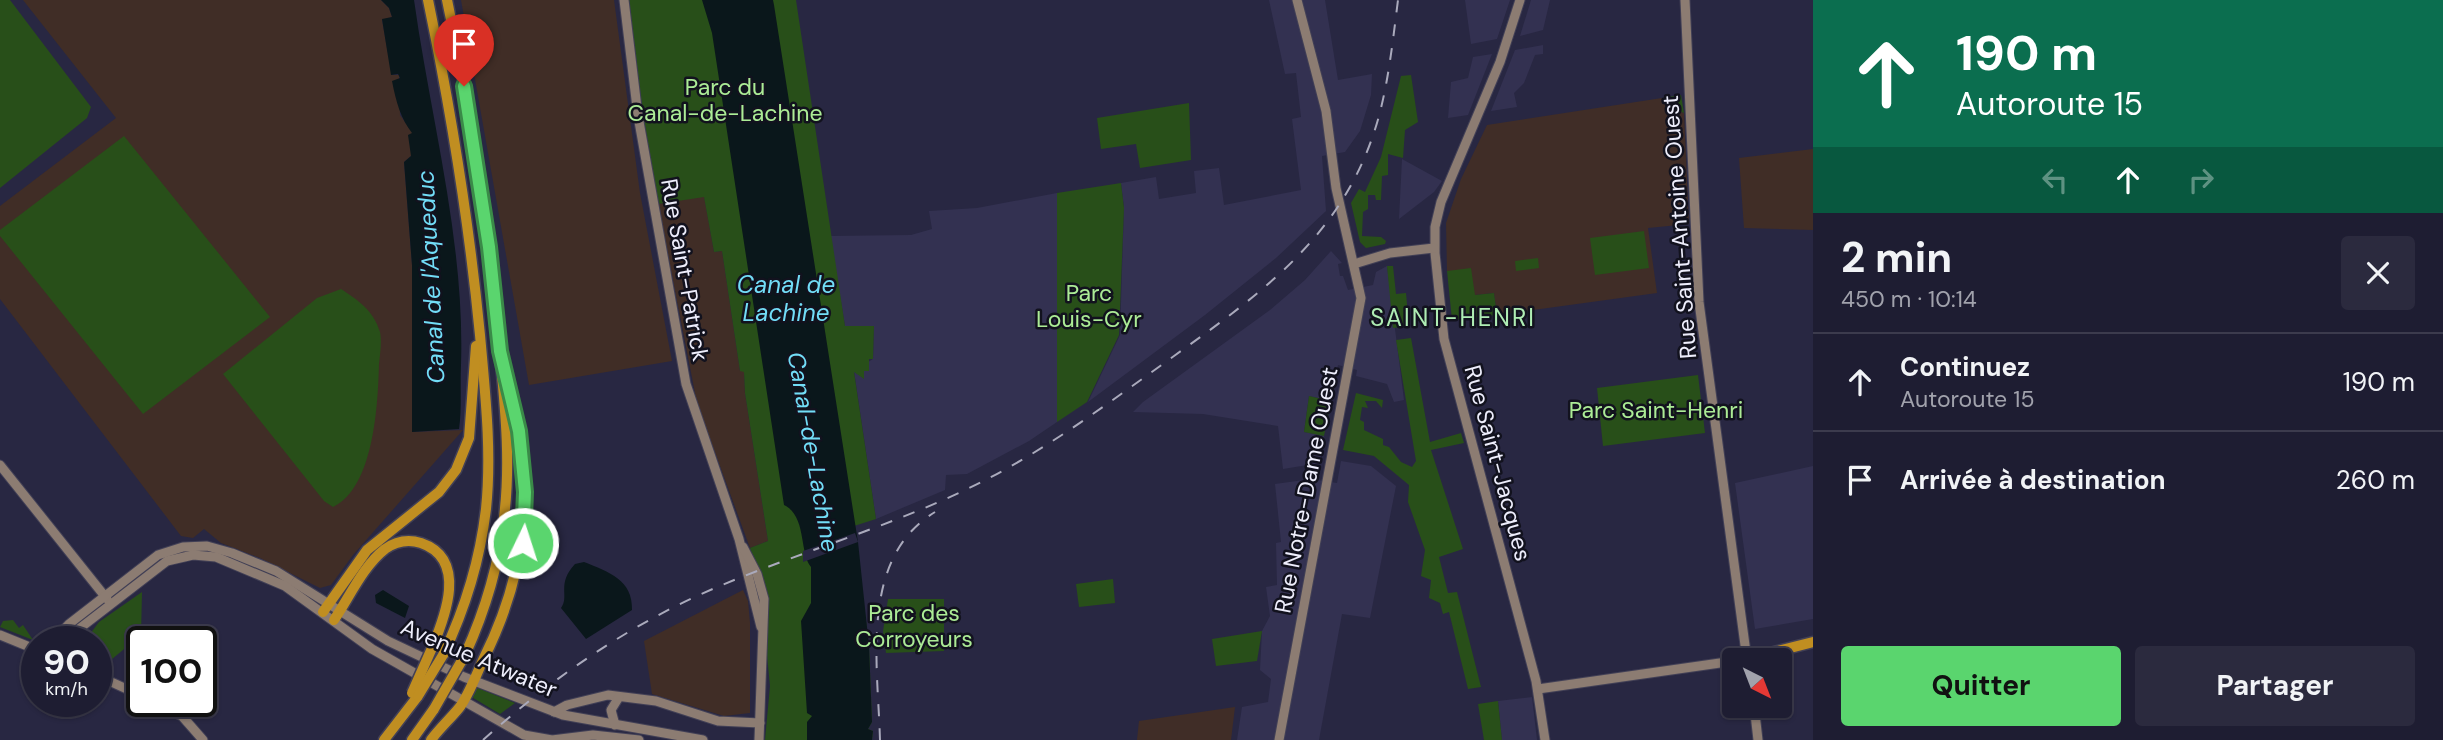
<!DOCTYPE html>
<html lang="fr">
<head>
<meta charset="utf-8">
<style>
  :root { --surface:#1e1d32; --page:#2b2a3e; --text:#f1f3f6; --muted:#a1a2ac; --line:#3c3b4d; --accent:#5ad56e }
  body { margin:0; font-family:"DM Sans",sans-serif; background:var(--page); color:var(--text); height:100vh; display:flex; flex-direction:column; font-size:26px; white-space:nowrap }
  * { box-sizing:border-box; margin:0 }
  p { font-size:23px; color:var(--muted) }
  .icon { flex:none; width:38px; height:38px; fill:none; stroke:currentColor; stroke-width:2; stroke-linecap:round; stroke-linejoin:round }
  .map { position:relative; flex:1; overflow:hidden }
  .side { display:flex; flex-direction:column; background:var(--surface); width:630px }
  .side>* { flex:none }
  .top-card { background:#0b6e4f; color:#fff; overflow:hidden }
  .needle { width:46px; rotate:138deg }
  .tools { position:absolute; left:1722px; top:648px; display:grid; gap:14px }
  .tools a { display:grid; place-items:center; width:70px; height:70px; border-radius:7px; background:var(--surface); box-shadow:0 2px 5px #0004,0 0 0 2px var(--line); font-size:35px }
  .speed { position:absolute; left:21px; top:626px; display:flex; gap:14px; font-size:35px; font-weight:700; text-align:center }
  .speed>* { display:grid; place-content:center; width:91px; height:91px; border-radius:50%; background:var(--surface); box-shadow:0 2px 5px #0004,0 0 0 2px var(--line); line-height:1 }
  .speed small { font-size:18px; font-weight:400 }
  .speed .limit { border:4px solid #111; border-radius:10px; background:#fff; color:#111 }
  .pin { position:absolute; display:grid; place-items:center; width:60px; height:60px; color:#fff; margin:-72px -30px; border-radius:50% 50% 50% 0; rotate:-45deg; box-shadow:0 0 7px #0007 }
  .pin .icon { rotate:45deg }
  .me { position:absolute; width:77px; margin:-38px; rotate:4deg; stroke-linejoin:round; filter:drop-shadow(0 0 5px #0008) }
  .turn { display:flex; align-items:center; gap:24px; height:147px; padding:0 28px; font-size:32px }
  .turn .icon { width:91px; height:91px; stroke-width:2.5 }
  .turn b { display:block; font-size:49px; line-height:60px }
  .lanes { display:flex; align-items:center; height:66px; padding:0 28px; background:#0003; justify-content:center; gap:35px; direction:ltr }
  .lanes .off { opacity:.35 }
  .round { display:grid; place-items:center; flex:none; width:74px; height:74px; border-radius:7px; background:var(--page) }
  .headline { display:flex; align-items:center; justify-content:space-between; height:119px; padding:0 28px }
  h1 { font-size:42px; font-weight:700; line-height:52px }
  .cta { display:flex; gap:14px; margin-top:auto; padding:14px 28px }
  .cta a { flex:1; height:80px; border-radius:7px; background:var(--accent); color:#111; font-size:28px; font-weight:700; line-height:80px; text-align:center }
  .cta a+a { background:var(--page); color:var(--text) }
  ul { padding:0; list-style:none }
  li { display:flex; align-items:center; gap:21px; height:98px; padding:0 28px; border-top:2px solid var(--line) }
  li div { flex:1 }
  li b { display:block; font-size:26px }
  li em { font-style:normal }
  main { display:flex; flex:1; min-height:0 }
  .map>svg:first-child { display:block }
  .built { fill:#333151 }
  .industrial { fill:#402d26 }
  .education { fill:#402d27 }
  .green { fill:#284f19 }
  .water { fill:#0a171b }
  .pier { fill:#282742 }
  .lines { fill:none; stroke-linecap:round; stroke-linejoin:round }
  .secondary-casing { stroke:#424056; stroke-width:11 }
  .highway-casing { stroke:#424056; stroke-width:13 }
  .secondary { stroke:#8c7c72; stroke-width:9 }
  .highway { stroke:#c08e21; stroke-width:10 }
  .rail { stroke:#aaaabc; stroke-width:2; stroke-dasharray:12 12; stroke-linecap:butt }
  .highway-bridge-casing { stroke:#424056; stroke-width:13; stroke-linecap:butt }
  .highway-bridge { stroke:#c08e21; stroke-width:10 }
  .route-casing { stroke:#3a8a48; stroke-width:18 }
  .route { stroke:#5ad56e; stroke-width:12 }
  .labels { text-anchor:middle; stroke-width:5; stroke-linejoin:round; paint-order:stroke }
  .park-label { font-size:23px; fill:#acec96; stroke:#12121e }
  .street-label { font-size:23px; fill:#eeeefc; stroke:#12121e }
  .water-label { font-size:24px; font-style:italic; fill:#72ddf7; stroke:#12121e }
  .neighbourhood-label { font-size:24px; letter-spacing:2px; fill:#afedb4; stroke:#12121e }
</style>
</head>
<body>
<main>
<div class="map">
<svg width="1813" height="740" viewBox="0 0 1813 740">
  <rect width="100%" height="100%" fill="#282742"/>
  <g class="built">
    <polygon points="1269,0 1325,0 1338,80 1372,74 1371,95 1360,131 1345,152 1322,156 1326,211 1276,258 1205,315 1088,402 1120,335 1124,207 1121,183 1156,177 1159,199 1196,193 1194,171 1219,168 1224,205 1301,190 1292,119 1301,117 1296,73 1285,74"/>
    <polygon points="1465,0 1510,0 1497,39 1471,44"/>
    <polygon points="1531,0 1550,0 1543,30 1520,36"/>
    <polygon points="1543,45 1543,54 1535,55 1524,83 1514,93 1517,107 1491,111 1515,50"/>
    <polygon points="1492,54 1468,115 1448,118 1451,82 1468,78 1473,57"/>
    <polygon points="1402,159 1442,181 1434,192 1399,219"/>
    <polygon points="1057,193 1057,422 1029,441 967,474 946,475 945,490 876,519 854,371 873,359 874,326 845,326 830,236 911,235 932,229 929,211 977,208"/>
    <polygon points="1331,251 1342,263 1338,264 1340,276 1343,276 1348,290 1373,285 1376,272 1387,266 1404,400 1394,402 1387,384 1356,376 1357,370 1338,365 1331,401 1309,396 1304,432 1324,436 1320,463 1283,469 1278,426 1203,414 1133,412 1143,402 1270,310 1305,280"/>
    <polygon points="1341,461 1371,466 1396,486 1370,618 1342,614 1319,740 1237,740 1242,707 1268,702 1271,679 1260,670 1262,631 1270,616 1266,587 1277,585 1276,543 1281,542 1275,484 1311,479 1337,483"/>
    <polygon points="1813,466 1813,619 1755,629 1735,483"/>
    <polygon points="1532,697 1537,740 1502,740 1498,701"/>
  </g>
  <g class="industrial">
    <polygon points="23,0 381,0 389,8 392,17 382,20 392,75 399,75 400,115 413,133 411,156 404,162 412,265 412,432 463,430 353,555 331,585 320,588 260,558 221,543 204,529 193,538 181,536 0,299 0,206 116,118"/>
    <polygon points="461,0 614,0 640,193 672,361 529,385"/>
    <polygon points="1813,149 1813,230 1744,228 1739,158"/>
    <polygon points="704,196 714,252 722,251 740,371 744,371 745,393 768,541 750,548 697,403 658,204"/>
    <polygon points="743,590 748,601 750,623 750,713 724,716 652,694 644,641"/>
  </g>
  <g class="education">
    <polygon points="1662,98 1674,109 1684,113 1689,224 1648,228 1657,293 1497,315 1494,293 1475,295 1447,271 1446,223 1461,179 1487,125"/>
    <polygon points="1235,707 1231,740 1137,740 1139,721"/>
  </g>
  <g class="green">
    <polygon points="0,0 10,0 91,107 87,118 0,188"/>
    <polygon points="629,0 796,0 845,326 874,326 873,359 869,359 869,371 864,371 864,379 854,372 876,519 854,526 869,646 872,722 868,729 873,731 872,740 765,740 770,686 766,645 768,602 750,548 768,541 745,393 744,372 740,371 722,251 714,252 704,197 658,204 642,107"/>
    <polygon points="1411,75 1418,122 1405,130 1403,158 1388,154 1388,175 1382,176 1381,200 1376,200 1375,195 1368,195 1368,209 1363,212 1362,236 1381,237 1386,241 1385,244 1366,248 1360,242 1351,203 1359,189 1365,192 1381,157 1401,76"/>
    <polygon points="1681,95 1684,113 1674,109 1662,98"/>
    <polygon points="1189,103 1191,160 1140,168 1136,144 1101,149 1097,118"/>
    <polygon points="124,136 270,317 143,414 0,236 0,230"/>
    <polygon points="1121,183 1124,208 1119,335 1087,402 1057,422 1057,193"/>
    <polygon points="1644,231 1649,268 1595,275 1590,238"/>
    <polygon points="1538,258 1539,268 1516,271 1515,261"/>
    <polygon points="1387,266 1393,266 1396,294 1406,293 1409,326 1393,328"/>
    <polygon points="1471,268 1475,295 1494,293 1497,315 1452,320 1447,271"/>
    <path d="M341 289C358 300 374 311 380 332 382 341 380 355 379 364 378 404 374 488 333 507L324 501 223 374 317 298Z"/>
    <polygon points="1411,338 1430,442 1461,433 1464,443 1431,450 1463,549 1439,557 1448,593 1457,592 1481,687 1468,689 1449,612 1443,614 1440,603 1429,598 1431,580 1421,576 1425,550 1408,502 1409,485 1374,456 1343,450 1356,393 1383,400 1382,408 1376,401 1365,401 1368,408 1362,407 1360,420 1364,422 1364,430 1383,439 1383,445 1389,447 1401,462 1412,467 1416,461 1396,340"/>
    <polygon points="1698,375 1705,433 1603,446 1597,388"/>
    <polygon points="1309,396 1331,401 1324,436 1304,432"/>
    <polygon points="1113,579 1115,603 1079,607 1076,584"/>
    <polygon points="142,592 141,635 100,669 96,667 96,642 84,642 99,622"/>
    <polygon points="888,599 944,599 944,651 886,653 883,631"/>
    <polygon points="13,620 19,628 23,625 33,640 0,627 3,621"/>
    <polygon points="1262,631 1257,661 1216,666 1212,639"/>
    <polygon points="475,687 515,703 500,714 470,696"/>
    <polygon points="1498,701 1502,740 1484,740 1478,704"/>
  </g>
  <g class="water">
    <path d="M381 0H414C431 121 465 242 461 365 460 387 462 408 459 429L412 432V265L404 162 411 156 408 135 412 133C401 119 396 102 392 81L400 78 398 74 391 75 382 19 392 17 389 8Z"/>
    <path d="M702 0H773L774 5 858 542 869 646 872 722 868 729 873 731 872 740H807V722L812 716 807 713 801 621 811 603V567C799 553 807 516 784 505L712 33Z"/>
    <path d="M584 562C609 572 633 580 632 610L586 639 561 608C570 596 556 584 575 564Z"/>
    <polygon points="383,590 409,606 405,618 376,603 375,595"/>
  </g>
  <polygon class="pier" points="855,533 858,542 803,562 803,551"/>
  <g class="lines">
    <g class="secondary-casing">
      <g id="secondary">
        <polyline points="624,0 638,116 686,384 739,539 761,627"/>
        <polyline points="1520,0 1500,62 1441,202 1435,227 1435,253 1444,339 1536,681 1545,740"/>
        <polyline points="1685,0 1699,302 1747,660"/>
        <polyline points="1354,264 1390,253 1434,248"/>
        <polyline points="0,465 107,599"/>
        <polyline points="743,547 757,574 764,599 759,740"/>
        <polyline points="0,635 37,650"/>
        <polyline points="52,642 69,624 158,555 183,547 207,546 232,553 276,571 388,641 464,677 563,715 703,740"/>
        <polyline points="62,642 167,561 193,555 216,557 285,586 372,649 524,735 552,740 593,735 639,740"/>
        <polyline points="96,675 142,696"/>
        <polyline points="1538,689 1734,661"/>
        <polyline points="153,702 182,716 203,740"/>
        <polyline points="1754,705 1758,740"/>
        <polyline points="554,712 567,705 608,695 656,701 718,721 760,723"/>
        <polyline points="615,725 611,710 619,697"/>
        <polyline points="1279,740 1361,298 1336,188 1326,111 1297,0"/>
      </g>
    </g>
    <g class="highway-casing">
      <g id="highway">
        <path d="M428 0C451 111 469 222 480 335 485 392 492 451 486 509 480 560 465 609 443 655"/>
        <path d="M447 0C472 116 490 234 500 353 505 407 511 462 504 517 499 565 485 611 465 655"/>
        <polyline points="323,612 367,550 439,492 456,470 469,438 476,346"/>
        <path d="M334 620C349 598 363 566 385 549 395 542 408 539 421 543 468 559 445 617 432 648"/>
        <polyline points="1747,659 1813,642"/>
        <polyline points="384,740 418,696"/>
        <polyline points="412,740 434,709"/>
        <path d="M431 740C439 729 450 719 459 708 468 697 477 673 483 660 530 566 533 489 509 388"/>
      </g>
    </g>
    <use href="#secondary" class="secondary"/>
    <use href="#highway" class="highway"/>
    <g class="rail">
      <path d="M483 740C548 682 620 631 699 595 786 556 879 531 965 490 1040 455 1107 404 1174 356 1266 290 1347 232 1379 116 1389 78 1393 39 1398 0"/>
      <path d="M880 740C878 664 859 558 935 512"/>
    </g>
    <g class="highway-bridge-casing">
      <g id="highway-bridge">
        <polyline points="412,693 432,648"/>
        <polyline points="418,696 443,655"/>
        <polyline points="434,709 465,655"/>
      </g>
    </g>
    <use href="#highway-bridge" class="highway-bridge"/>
  </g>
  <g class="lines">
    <g class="route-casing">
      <polyline id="route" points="464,86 489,247 500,351 519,431 525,492 523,543"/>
    </g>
    <use href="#route" class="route"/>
  </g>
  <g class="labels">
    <g class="park-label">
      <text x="725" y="95">Parc du<tspan x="725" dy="26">Canal-de-Lachine</tspan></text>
      <text x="1089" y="301">Parc<tspan x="1089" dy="26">Louis-Cyr</tspan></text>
      <text x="1656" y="418">Parc Saint-Henri</text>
      <text x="914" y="621">Parc des<tspan x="914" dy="26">Corroyeurs</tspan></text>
    </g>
    <g class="street-label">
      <text transform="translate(1679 227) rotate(-94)" y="8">Rue Saint-Antoine Ouest</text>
      <text transform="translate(685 270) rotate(80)" y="8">Rue Saint-Patrick</text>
      <text transform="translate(1498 463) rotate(75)" y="8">Rue Saint-Jacques</text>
      <text transform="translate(1306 490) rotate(-79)" y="8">Rue Notre-Dame Ouest</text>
      <text transform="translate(479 658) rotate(23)" y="8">Avenue Atwater</text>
    </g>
    <g class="water-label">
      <text transform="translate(431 277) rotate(-93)" y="8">Canal de l'Aqueduc</text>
      <text x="786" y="293">Canal de<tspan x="786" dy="28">Lachine</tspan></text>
      <text transform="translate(813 452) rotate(80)" y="8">Canal-de-Lachine</text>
    </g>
    <g class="neighbourhood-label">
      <text x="1453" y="326">SAINT-HENRI</text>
    </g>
  </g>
</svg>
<div class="tools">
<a><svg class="needle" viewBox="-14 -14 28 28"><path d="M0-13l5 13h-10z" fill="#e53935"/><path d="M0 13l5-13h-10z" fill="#a1a2ac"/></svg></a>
</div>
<div class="speed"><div>90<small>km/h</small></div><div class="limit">100</div></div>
<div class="pin" style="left:464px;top:86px;background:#d93025"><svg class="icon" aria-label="arrive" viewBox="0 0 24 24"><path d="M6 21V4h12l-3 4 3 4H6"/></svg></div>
<svg class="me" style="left:523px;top:543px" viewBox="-20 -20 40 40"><circle r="17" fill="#5ad56e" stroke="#fff" stroke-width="3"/><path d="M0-11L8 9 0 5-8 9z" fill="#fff"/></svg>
</div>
<section class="side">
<div class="top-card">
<div class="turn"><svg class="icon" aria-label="ahead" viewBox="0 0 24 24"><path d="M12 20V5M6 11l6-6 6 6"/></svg><div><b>190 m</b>Autoroute 15</div></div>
<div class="lanes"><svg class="icon off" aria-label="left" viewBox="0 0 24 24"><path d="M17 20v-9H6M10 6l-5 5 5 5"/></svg><svg class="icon" aria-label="ahead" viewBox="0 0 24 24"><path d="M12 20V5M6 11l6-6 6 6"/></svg><svg class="icon off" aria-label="right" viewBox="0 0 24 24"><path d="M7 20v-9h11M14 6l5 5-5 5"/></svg></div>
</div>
<div class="headline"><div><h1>2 min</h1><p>450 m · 10:14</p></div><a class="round"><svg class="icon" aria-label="close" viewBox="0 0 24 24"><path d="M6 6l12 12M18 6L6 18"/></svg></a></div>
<ul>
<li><svg class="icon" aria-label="ahead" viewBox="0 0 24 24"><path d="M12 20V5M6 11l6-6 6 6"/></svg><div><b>Continuez</b><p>Autoroute 15</p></div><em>190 m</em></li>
<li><svg class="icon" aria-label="arrive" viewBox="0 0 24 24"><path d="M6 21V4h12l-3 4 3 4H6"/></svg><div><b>Arrivée à destination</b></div><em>260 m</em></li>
</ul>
<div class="cta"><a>Quitter</a><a>Partager</a></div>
</section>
</main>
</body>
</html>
